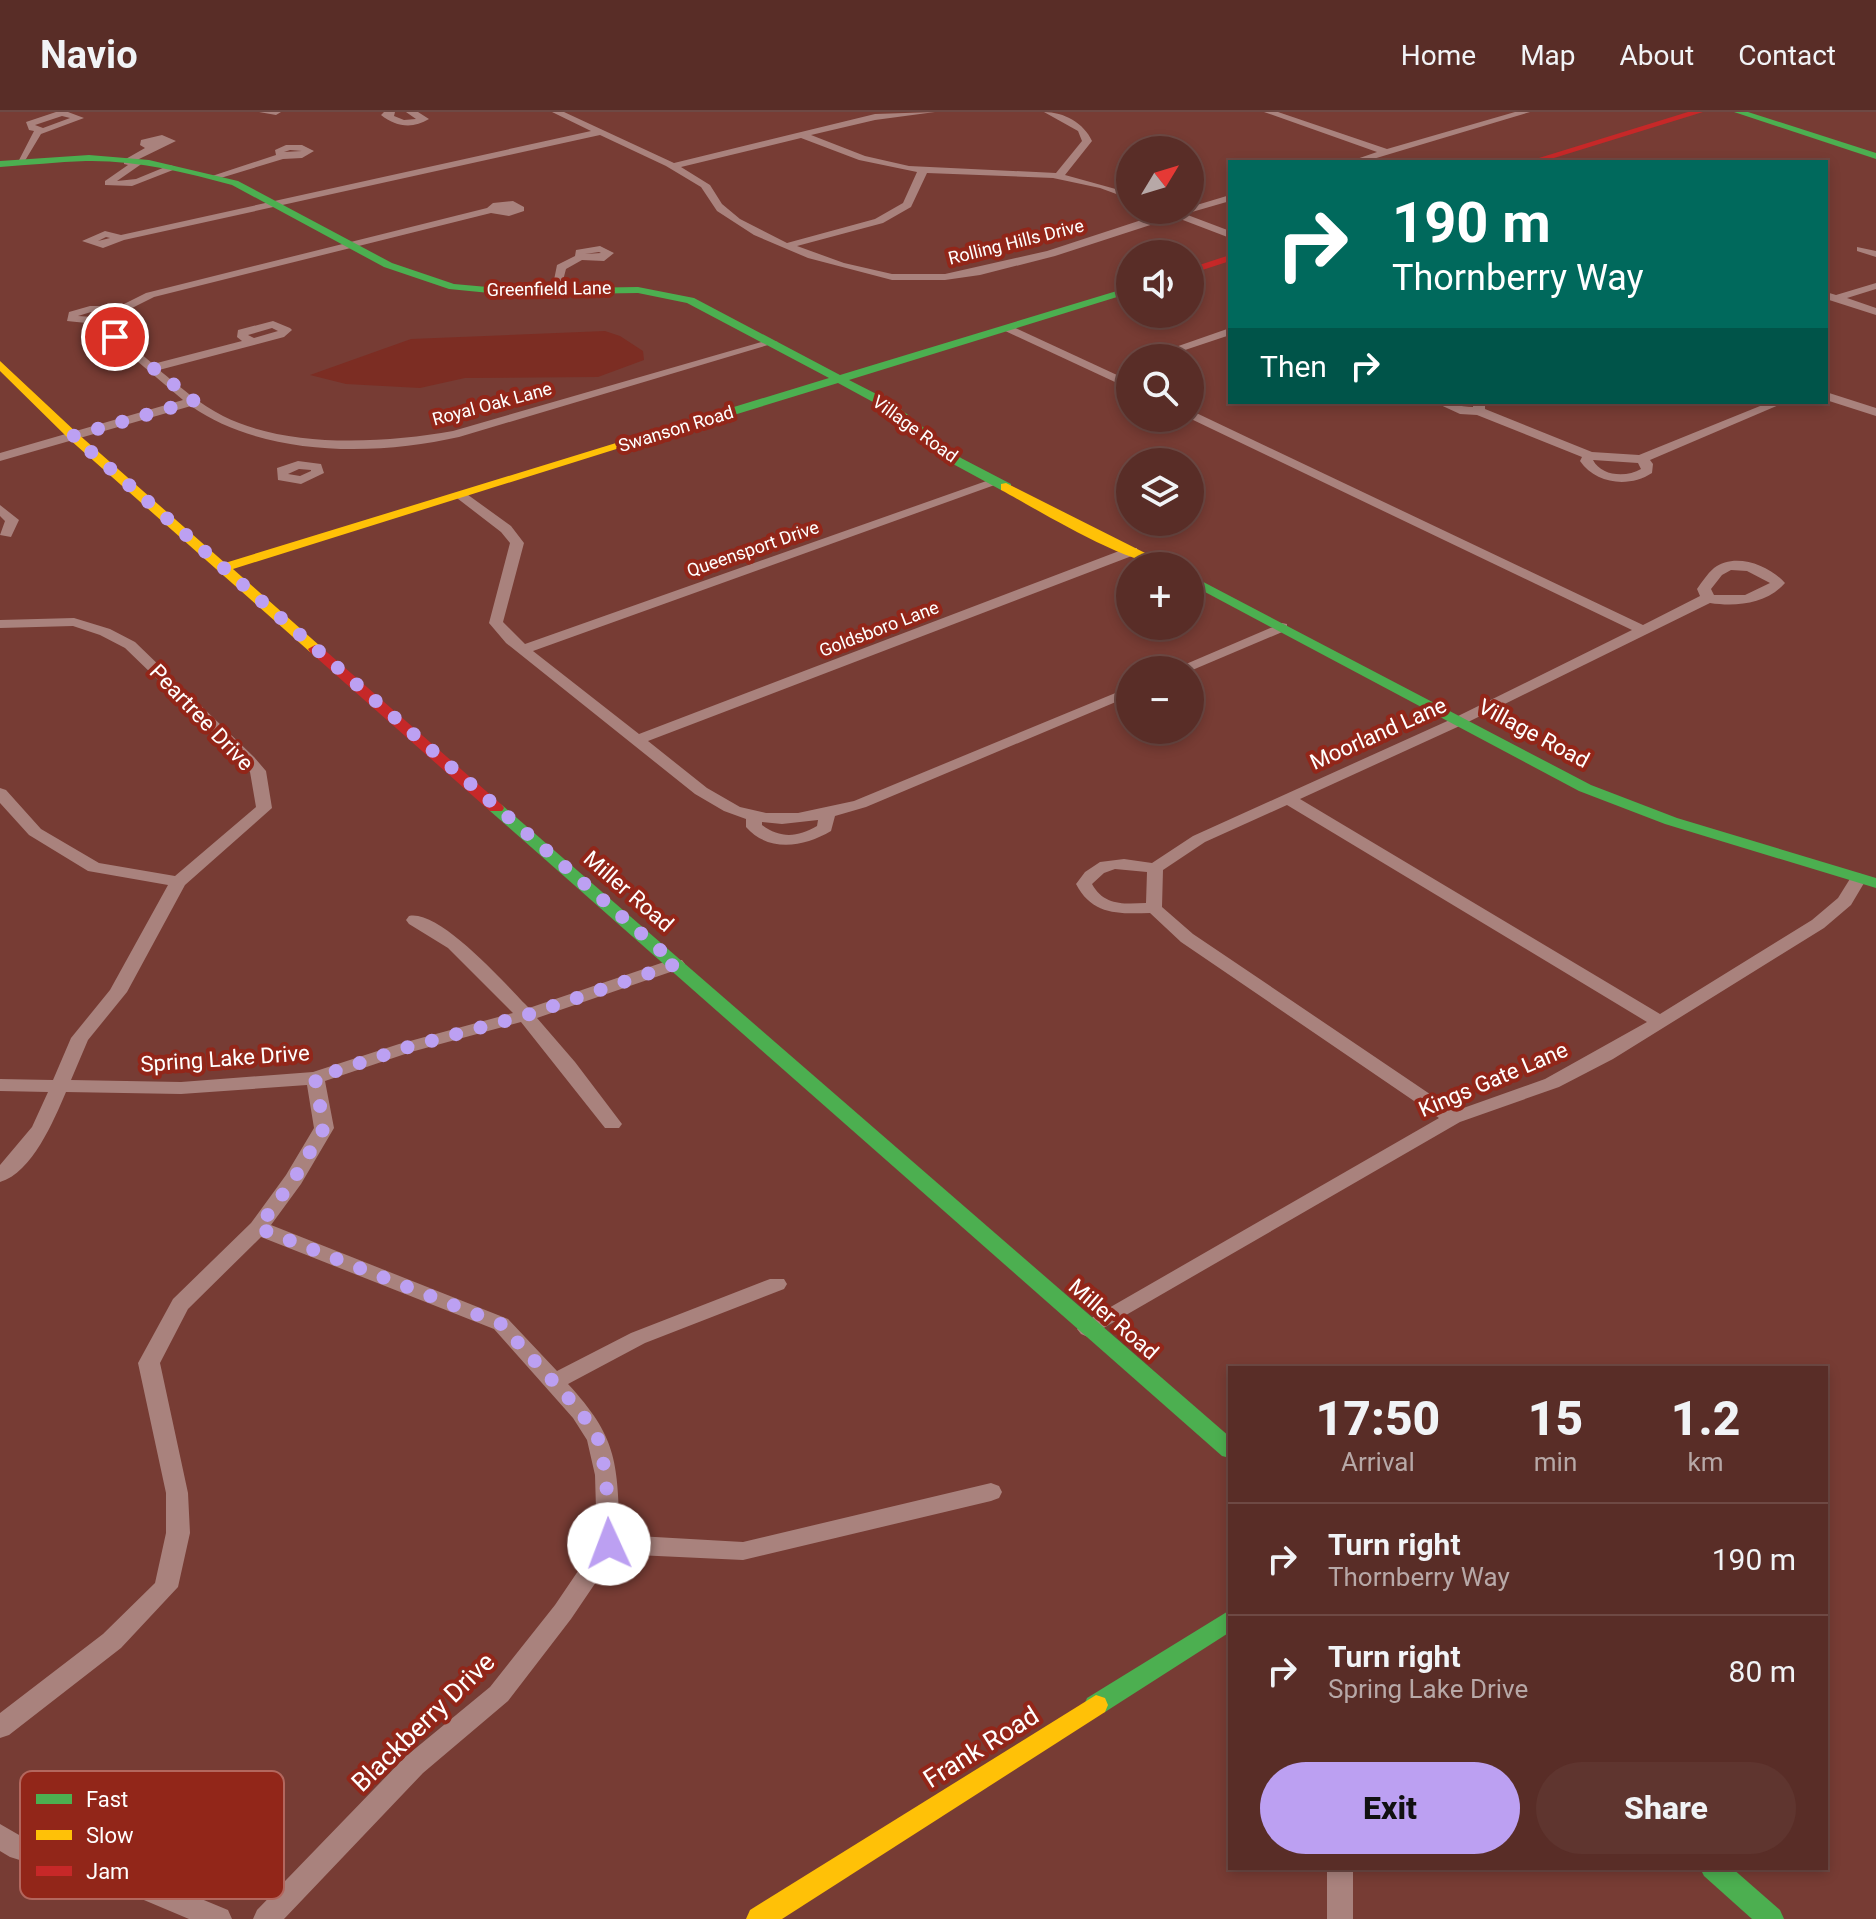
<!DOCTYPE html>
<html lang="en">
<head>
<meta charset="utf-8">
<style>
  :root { --surface:#592d27; --page:#5f352f; --text:#f1f3f6; --muted:#b7a8a7; --line:#6e4944; --accent:#bca0f2 }
  body { margin:0; font-family:Roboto,sans-serif; background:var(--page); color:var(--text); height:100vh; display:flex; flex-direction:column; font-size:30px; white-space:nowrap }
  * { box-sizing:border-box; margin:0 }
  p { font-size:26px; color:var(--muted) }
  .icon { flex:none; width:44px; height:44px; fill:none; stroke:currentColor; stroke-width:2; stroke-linecap:round; stroke-linejoin:round }
  .map { position:relative; flex:1; overflow:hidden }
  .panel { position:absolute; left:1228px; top:1254px; width:600px; height:504px; display:flex; flex-direction:column; background:var(--surface); border-radius:0px; box-shadow:0 4px 12px #0003,0 0 0 2px var(--line) }
  .panel>* { flex:none }
  .banner { position:absolute; left:1228px; top:48px; width:600px; height:244px; border-radius:0px; box-shadow:0 4px 12px #0003,0 0 0 2px var(--line); background:#00695c; color:#fff; overflow:hidden }
  .needle { width:52px; rotate:52deg }
  .buttons { position:absolute; left:1116px; top:24px; display:grid; gap:16px }
  .buttons a { display:grid; place-items:center; width:88px; height:88px; border-radius:50%; background:var(--surface); box-shadow:0 4px 12px #0003,0 0 0 2px var(--line); font-size:40px }
  .pin { position:absolute; display:grid; place-items:center; width:68px; height:68px; color:#fff; margin:-34px; border:4px solid #fff; border-radius:50%; box-shadow:0 2px 8px #0007 }
  .me { position:absolute; width:88px; margin:-44px; rotate:358deg; stroke-linejoin:round; filter:drop-shadow(0 0 6px #0008) }
  .turn { display:flex; align-items:center; gap:28px; height:168px; padding:0 32px; font-size:36px }
  .turn .icon { width:104px; height:104px; stroke-width:2.5 }
  .turn b { display:block; font-size:56px; line-height:68px }
  .then { display:flex; align-items:center; height:76px; padding:0 32px; background:#0003; gap:16px; font-size:30px }
  .eta { display:flex; justify-content:space-evenly; align-items:center; height:136px; text-align:center }
  .eta b { font-size:48px; font-weight:800; line-height:56px }
  .primary-button { display:flex; gap:16px; margin-top:auto; padding:16px 32px }
  .primary-button a { flex:1; height:92px; border-radius:48px; background:var(--accent); color:#111; font-size:32px; font-weight:800; line-height:92px; text-align:center }
  .primary-button a+a { background:var(--page); color:var(--text) }
  ul { padding:0; list-style:none }
  li { display:flex; align-items:center; gap:24px; height:112px; padding:0 32px; border-top:2px solid var(--line) }
  li div { flex:1 }
  li b { display:block; font-size:30px }
  li em { font-style:normal }
  header { display:flex; align-items:center; gap:48px; box-sizing:border-box; height:112px; padding:0 40px; background:var(--surface); border-bottom:2px solid var(--line) }
  header strong { font-size:38px }
  nav { display:flex; gap:44px; margin-inline-start:auto; font-size:28px }
  .map>svg:first-child { display:block }
  .water { fill:#7c2d23 }
  .lines { fill:none; stroke-linecap:round; stroke-linejoin:round }
  .street { fill:#a9827d; fill-rule:evenodd }
  .fast { fill:#4caf50; fill-rule:evenodd }
  .slow { fill:#ffc107; fill-rule:evenodd }
  .jam { fill:#c62828; fill-rule:evenodd }
  .route { stroke:#bca0f2; stroke-width:14; stroke-dasharray:0 25.2 }
  .labels { text-anchor:middle; stroke-width:8; stroke-linejoin:round; paint-order:stroke }
  .far-street-label { font-size:18px; fill:#fff; stroke:#922619 }
  .street-label { font-size:22px; fill:#fff; stroke:#922619 }
  .near-street-label { font-size:26px; fill:#fff; stroke:#922619 }
  .key { fill:#922619; stroke:#b3675e; stroke-width:2 }
  .key-label { font-size:22px; fill:#fff }
</style>
</head>
<body>
<header>
<strong>Navio</strong>
<nav><a>Home</a><a>Map</a><a>About</a><a>Contact</a></nav>
</header>
<div class="map">
<svg width="1876" height="1807" viewBox="0 0 1876 1807">
  <rect width="100%" height="100%" fill="#773c34"/>
  <polygon class="water" points="605,219 620,224 643,239 644,248 598,265 465,266 420,276 346,272 310,263 411,227"/>
  <g class="lines">
    <g class="street">
      <path d="M56 0H68L84 6 41 22 23 52H17L34 19 29 18 26 10ZM62 4 70 6 43 16 35 13Z"/>
      <polygon points="259,0 281,0 276,3"/>
      <path d="M384 0H395L394 4 404 8 416 7 406 0H418L429 7C413 17 396 15 381 3Z"/>
      <path d="M552 0H564L674 51 875 2 935 0 875 8 811 23 865 44 909 54 1056 61 1082 29 1078 19 1044 0C1064 0 1084 11 1092 29L1065 63 1130 81V87L1100 76 1053 66 927 61 911 95 883 111 797 134 844 151 892 162H945L1047 139 1169 99 1190 98V95L1230 83V89L1185 102 1230 119V126L1175 105 1055 144 980 163 945 168H892L808 146 754 123 717 99 701 75 666 54 600 23 124 128 103 136 82 129 105 119 121 123 591 19ZM801 26 859 48 917 60 903 91 875 107 787 131 740 107 722 92 710 73 681 55ZM106 125 110 126 98 129Z"/>
      <polygon points="1264,0 1278,0 1387,37 1515,0 1530,0 1363,50 1348,50 1377,40"/>
      <polygon points="162,23 176,29 137,48 142,51 140,53 117,69 136,67 170,53 173,54 173,58 132,74 105,73 105,69 128,53 124,52 124,48 145,36 140,33 141,28"/>
      <path d="M286 33H302L314 39 302 46 283 47 214 68 209 65 276 43 275 38ZM290 38 302 39 284 40Z"/>
      <path d="M513 89 524 95V99L509 104 491 101 154 185 126 199 117 210 120 224 153 252 242 229 237 225 238 218 273 209 290 216 292 218 284 225 159 258C180 275 200 292 223 304 289 337 384 331 453 319L768 228 778 230 459 325C375 344 264 345 191 294L0 349V341L183 288 111 227 106 213 67 209 69 200 90 194H120L146 181 487 96 493 91ZM91 200H113L108 206 78 204ZM272 216 278 219 254 226 248 223Z"/>
      <path d="M600 134 614 141 604 149 582 148 566 157 561 176 552 178 557 153 575 144 576 138ZM599 140 601 141 585 142Z"/>
      <polygon points="1857,135 1876,139 1876,145 1857,139"/>
      <polygon points="1876,171 1876,177 1847,186 1876,196 1876,203 1826,187 1826,180 1836,183"/>
      <polygon points="1003,214 1011,214 1130,269 1130,277 1003,218"/>
      <polygon points="1230,216 1230,223 1161,246 1144,246"/>
      <polygon points="1826,280 1876,296 1876,304 1826,288"/>
      <path d="M1434 290C1448 290 1460 295 1473 295V290H1485V297L1592 340 1639 343 1770 290H1786L1650 348 1653 352 1652 361C1629 376 1596 372 1580 349L1582 345 1477 303 1460 302ZM1593 348 1638 351 1641 357C1626 366 1601 364 1593 348Z"/>
      <path d="M1190 298 1643 513 1700 484 1697 477C1702 470 1707 462 1714 456 1735 440 1769 453 1785 471 1767 492 1736 495 1710 491L1464 612 1300 687 1660 902 1812 808 1838 786 1853 762 1859 761 1867 766 1851 793 1824 816 1613 947 1559 975 1460 1010 1088 1225 1081 1222 1077 1217 1081 1212 1439 1006 1181 830 1150 801C1118 802 1092 803 1076 772L1085 760 1100 750 1124 747 1152 751 1193 724 1454 606 1632 518 1189 306ZM1731 458 1747 459 1770 471 1745 483H1714L1711 477 1722 463ZM1287 693 1647 910 1545 967 1455 999 1193 822 1162 795 1163 758 1205 730ZM1115 757 1147 760 1146 791C1124 792 1104 794 1092 772L1104 761Z"/>
      <path d="M298 349 321 352 324 361 301 372 278 368 277 356ZM299 357 311 358V359L300 364 288 362Z"/>
      <path d="M992 367 1003 370 533 539 639 622 1127 436H1137V442L648 629 707 676 740 695 766 701H798L854 689 1130 575V584L866 695 835 704 831 719C804 735 769 741 746 715V707L724 699 695 682 506 531 489 511 510 431 501 420 453 383 464 380 511 414 524 431 503 510 525 532ZM818 708 817 714C798 725 781 727 762 713V710L782 712Z"/>
      <polygon points="0,393 19,408 11,425 0,423 5,409 0,404"/>
      <path d="M74 506 110 517 135 530 254 645 266 659 272 696 185 773 127 880 88 928 71 968 181 970 313 960 399 932 513 901 448 836 409 812 406 808 409 804C440 797 507 874 529 896L670 848H682L685 852 682 856 537 906 575 950 622 1012 619 1016H605L521 910 411 940 325 969 334 1016 301 1072 271 1113 508 1207 557 1259 631 1221 770 1167H784L787 1172 784 1177 645 1231 568 1272C619 1327 617 1352 620 1423L743 1430 991 1371 999 1374 1002 1380 999 1386 991 1389 743 1448 615 1442 571 1507 508 1589 423 1661 284 1807H253L257 1798 405 1645 490 1575 555 1493 597 1431 595 1363 587 1328 573 1306 494 1217 261 1125 188 1197 160 1251 188 1381 190 1421 178 1475 121 1536 9 1623 0 1626V1601L103 1522 155 1471 166 1421V1381L138 1251 173 1187 251 1111 286 1063 314 1016 307 973 181 982 66 980C54 1008 32 1061 0 1070V1053L32 1015 48 980 0 979V967L53 968 71 926 110 878 168 773 88 759 29 723 0 691V676L6 678 41 717 99 751 175 764 256 695 250 660 244 651 125 536 100 523 73 514 0 516V508Z"/>
      <polygon points="1282,511 1287,512 1287,518 1190,559 1172,558"/>
      <polygon points="0,1712 26,1727 136,1760 228,1798 232,1807 189,1807 132,1783 10,1745 0,1739"/>
      <rect x="1327" y="1756" width="26" height="51"/>
    </g>
    <g class="fast">
      <polygon points="1734,0 1748,0 1876,41 1876,47"/>
      <path d="M89 43 149 48 238 69 392 151 454 172 510 177 638 175 694 186 840 263 1130 175V181L849 268 892 290 961 346 1011 372V378H1001L953 352 884 296 838 271 620 338 614 334 616 331 829 266 687 191 638 181 510 183 449 177 384 155 232 73C185 60 135 48 86 49 57 50 29 53 0 55V49Z"/>
      <polygon points="1190,463 1591,673 1677,706 1876,766 1876,776 1665,712 1579,679 1190,472"/>
      <polygon points="496,691 502,693 1230,1325 1230,1346 1222,1344 490,699 488,696"/>
      <polygon points="1230,1498 1230,1520 1105,1600 1096,1603 1087,1600 1084,1593 1087,1586"/>
      <polygon points="1700,1756 1732,1756 1780,1798 1784,1807 1752,1807 1704,1764"/>
    </g>
    <g class="slow">
      <polygon points="0,249 77,321 225,451 616,331 626,334 233,457 320,534 322,537 315,541 310,540 69,327 0,259"/>
      <path d="M1006 371 1171 454C1128 454 1042 400 1001 378V372Z"/>
      <polygon points="1096,1583 1105,1586 1108,1593 1105,1600 782,1807 746,1807 750,1798"/>
    </g>
    <g class="jam">
      <polygon points="1688,0 1703,0 1541,50 1526,50"/>
      <polygon points="1230,143 1230,149 1190,162 1190,156"/>
      <polygon points="315,533 320,534 502,693 504,696 502,699 490,699 310,540 308,537"/>
    </g>
  </g>
  <g class="lines">
    <polyline class="route" points="115,225 194,289 73,324 676,852 527,903 405,936 315,966 324,1016 294,1067 258,1116 501,1212 581,1300 598,1327 606,1363 609,1432"/>
  </g>
  <g class="labels">
    <g class="far-street-label">
      <text transform="translate(1016 130) rotate(-14)" y="6">Rolling Hills Drive</text>
      <text transform="translate(549 177) rotate(-1)" y="6">Greenfield Lane</text>
      <text transform="translate(492 292) rotate(-15)" y="6">Royal Oak Lane</text>
      <text transform="translate(676 317) rotate(-17)" y="6">Swanson Road</text>
      <text transform="translate(915 317) rotate(36)" y="6">Village Road</text>
      <text transform="translate(753 437) rotate(-19)" y="6">Queensport Drive</text>
      <text transform="translate(879 517) rotate(-21)" y="6">Goldsboro Lane</text>
    </g>
    <g class="street-label">
      <text transform="translate(202 605) rotate(46)" y="8">Peartree Drive</text>
      <text transform="translate(1378 621) rotate(-24)" y="8">Moorland Lane</text>
      <text transform="translate(1534 621) rotate(28)" y="8">Village Road</text>
      <text transform="translate(629 779) rotate(41)" y="8">Miller Road</text>
      <text transform="translate(225 946) rotate(-4)" y="8">Spring Lake Drive</text>
      <text transform="translate(1493 967) rotate(-23)" y="8">Kings Gate Lane</text>
      <text transform="translate(1114 1207) rotate(41)" y="8">Miller Road</text>
    </g>
    <g class="near-street-label">
      <text transform="translate(423 1610) rotate(-44)" y="9">Blackberry Drive</text>
      <text transform="translate(981 1635) rotate(-32)" y="9">Frank Road</text>
    </g>
  </g>
  <rect x="20" y="1659" width="264" height="128" rx="12" class="key"/>
  <rect x="36" y="1682" width="36" height="10" fill="#4caf50"/>
  <rect x="36" y="1718" width="36" height="10" fill="#ffc107"/>
  <rect x="36" y="1754" width="36" height="10" fill="#c62828"/>
  <g class="key-label">
    <text x="86" y="1695">Fast</text>
    <text x="86" y="1731">Slow</text>
    <text x="86" y="1767">Jam</text>
  </g>
</svg>
<div class="buttons">
<a><svg class="needle" viewBox="-14 -14 28 28"><path d="M0-13l5 13h-10z" fill="#e53935"/><path d="M0 13l5-13h-10z" fill="#b7a8a7"/></svg></a>
<a><svg class="icon" aria-label="sound" viewBox="0 0 24 24"><path d="M4 9h4l5-4v14l-5-4H4zM17 9q2 3 0 6"/></svg></a>
<a><svg class="icon" aria-label="search" viewBox="0 0 24 24"><circle cx="10" cy="10" r="6"/><path d="M15 15l6 6"/></svg></a>
<a><svg class="icon" aria-label="layers" viewBox="0 0 24 24"><path d="M12 4l9 5-9 5-9-5zM3 14l9 5 9-5"/></svg></a>
<a>+</a>
<a>−</a>
</div>
<div class="pin" style="left:115px;top:225px;background:#d93025"><svg class="icon" aria-label="arrive" viewBox="0 0 24 24"><path d="M6 21V4h12l-3 4 3 4H6"/></svg></div>
<svg class="me" style="left:609px;top:1432px" viewBox="-20 -20 40 40"><circle r="19" fill="#fff"/><path d="M0-13L10 11 0 6-10 11z" fill="#bca0f2"/></svg>
<div class="banner">
<div class="turn"><svg class="icon" aria-label="right" viewBox="0 0 24 24"><path d="M7 20v-9h11M14 6l5 5-5 5"/></svg><div><b>190 m</b>Thornberry Way</div></div>
<div class="then">Then<svg class="icon" aria-label="right" viewBox="0 0 24 24"><path d="M7 20v-9h11M14 6l5 5-5 5"/></svg></div>
</div>
<section class="panel">
<div class="eta">
<div><b>17:50</b><p>Arrival</p></div>
<div><b>15</b><p>min</p></div>
<div><b>1.2</b><p>km</p></div>
</div>
<ul>
<li><svg class="icon" aria-label="right" viewBox="0 0 24 24"><path d="M7 20v-9h11M14 6l5 5-5 5"/></svg><div><b>Turn right</b><p>Thornberry Way</p></div><em>190 m</em></li>
<li><svg class="icon" aria-label="right" viewBox="0 0 24 24"><path d="M7 20v-9h11M14 6l5 5-5 5"/></svg><div><b>Turn right</b><p>Spring Lake Drive</p></div><em>80 m</em></li>
</ul>
<div class="primary-button"><a>Exit</a><a>Share</a></div>
</section>
</div>
</body>
</html>
